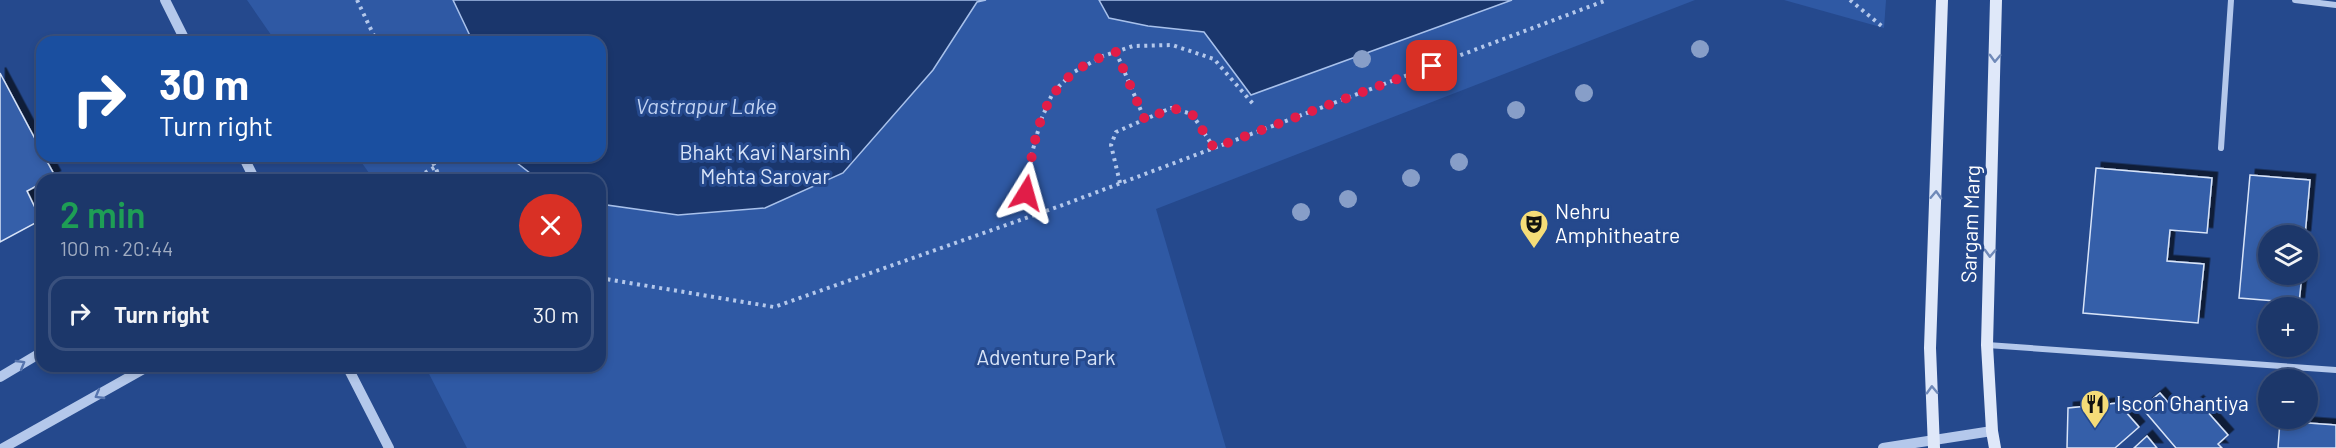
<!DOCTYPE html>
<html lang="en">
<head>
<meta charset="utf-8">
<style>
  :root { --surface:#1c376a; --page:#253f70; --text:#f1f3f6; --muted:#a0acc1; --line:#3a517e }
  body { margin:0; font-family:Barlow,sans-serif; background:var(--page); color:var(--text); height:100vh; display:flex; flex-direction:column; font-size:22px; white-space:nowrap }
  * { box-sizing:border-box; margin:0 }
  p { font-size:20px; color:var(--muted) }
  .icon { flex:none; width:33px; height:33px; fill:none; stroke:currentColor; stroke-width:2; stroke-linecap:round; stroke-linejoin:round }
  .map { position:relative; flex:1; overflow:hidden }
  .panel { position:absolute; left:36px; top:174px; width:570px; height:198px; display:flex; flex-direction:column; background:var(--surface); border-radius:18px; box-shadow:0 3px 9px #0003,0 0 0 2px var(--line) }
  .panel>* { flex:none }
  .hud { position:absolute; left:36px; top:36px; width:570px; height:126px; border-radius:18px; box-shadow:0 3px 9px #0003,0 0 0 2px var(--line); background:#1a4fa0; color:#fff; overflow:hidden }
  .fabs { position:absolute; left:2258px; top:225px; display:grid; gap:12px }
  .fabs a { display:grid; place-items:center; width:60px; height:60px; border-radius:50%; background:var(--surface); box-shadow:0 3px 9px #0003,0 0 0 2px var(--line); font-size:30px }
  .pin { position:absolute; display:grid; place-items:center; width:51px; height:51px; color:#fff; margin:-26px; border-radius:12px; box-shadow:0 3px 9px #0006 }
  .me { position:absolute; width:66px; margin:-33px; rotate:8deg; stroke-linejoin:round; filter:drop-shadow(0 0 4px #0008) }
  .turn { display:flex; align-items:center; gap:21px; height:126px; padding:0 24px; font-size:27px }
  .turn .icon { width:78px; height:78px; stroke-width:2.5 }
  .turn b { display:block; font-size:42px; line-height:51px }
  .round { display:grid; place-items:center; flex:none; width:63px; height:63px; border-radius:32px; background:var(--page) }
  .summary { display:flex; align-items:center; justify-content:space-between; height:102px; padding:0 24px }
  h1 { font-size:36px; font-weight:600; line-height:45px; color:#1e9e55 }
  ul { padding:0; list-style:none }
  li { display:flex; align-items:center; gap:18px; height:75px; margin:0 12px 9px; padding:0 12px; border:3px solid var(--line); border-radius:18px }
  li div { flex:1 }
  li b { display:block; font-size:22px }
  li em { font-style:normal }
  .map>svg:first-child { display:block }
  .green { fill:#2f59a4 }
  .water { fill:#1a366c; stroke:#a8c1eb; stroke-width:1.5 }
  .building { fill:#355ea9; stroke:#d8e4f8; stroke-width:1.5; filter:url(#shadow) }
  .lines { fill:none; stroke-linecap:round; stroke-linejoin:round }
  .path { stroke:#b4c8eb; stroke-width:4; stroke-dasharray:3 4.5; stroke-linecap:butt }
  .minor { stroke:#b4c8eb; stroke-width:6 }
  .tertiary { stroke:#b4c8eb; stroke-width:10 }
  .secondary { stroke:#dfe8f9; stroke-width:12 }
  .tree { fill:#879ec8 }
  .oneway { stroke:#6f89b8 }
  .oneway2 { stroke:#5775ae }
  .route { stroke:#e11d48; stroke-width:10; stroke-dasharray:0 18 }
  .labels { text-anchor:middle; stroke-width:6; stroke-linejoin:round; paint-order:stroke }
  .park-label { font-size:21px; fill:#d8e4f8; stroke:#25498d }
  .poi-label { font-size:21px; fill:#fff; stroke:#25498d; text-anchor:start }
  .street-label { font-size:21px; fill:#fff; stroke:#25498d }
  .water-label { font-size:22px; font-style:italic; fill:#c0d2f2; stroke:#25498d }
</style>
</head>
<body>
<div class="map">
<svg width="2336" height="448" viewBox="0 0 2336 448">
  <defs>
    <filter id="shadow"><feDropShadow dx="5.5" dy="-5.5" stdDeviation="0" flood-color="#0009"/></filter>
  </defs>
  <rect width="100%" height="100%" fill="#25498d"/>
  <g class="green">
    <polygon points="247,0 1695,0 1156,209 1226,448 467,448 425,366 600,366 600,180 374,180 357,156 600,156 600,42 276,42"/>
    <polygon points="1785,0 1886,0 1884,28 1784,0"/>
  </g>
  <g class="water">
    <polygon points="453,0 986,0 977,2 933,70 843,173 765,208 678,215 600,204 600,180 539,180 512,159 511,156 600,156 600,42 473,42"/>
    <polygon points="1099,0 1512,0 1251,95 1204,32 1148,26 1109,18"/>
  </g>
  <g class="building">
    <polygon points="0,73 42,152 42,156 44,156 55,176 48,180 42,180 42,183 27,191 41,220 0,242"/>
    <polygon points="2096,168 2212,178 2207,233 2170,230 2167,261 2204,264 2198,323 2083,313"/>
    <polygon points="2250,175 2310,180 2305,236 2268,236 2268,274 2302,274 2299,303 2239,298"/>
    <polygon points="2160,393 2173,408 2181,401 2188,409 2198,401 2228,435 2218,444 2222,448 2176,448 2142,408"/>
    <polygon points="2118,403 2139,427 2115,448 2067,448 2068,408"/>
    <polygon points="2280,421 2336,425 2336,448 2278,448"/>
    <polygon points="2147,436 2157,448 2134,448"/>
  </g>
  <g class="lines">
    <g class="path">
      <polyline points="357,0 377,42"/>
      <polyline points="1850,0 1884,28"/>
      <polyline points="1116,52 1145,120"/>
      <polyline points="430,156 441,180"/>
      <polyline points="412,180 435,167"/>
      <polyline points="1120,183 1111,145 1116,132 1171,108 1192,114 1214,148"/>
      <polyline points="1027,193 1032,153 1041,120 1053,92 1074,72 1103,56 1133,46 1172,45 1214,59 1254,105"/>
      <polyline points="600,278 774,307 1060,206 1607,0"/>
    </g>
    <g class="minor">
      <polyline points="2295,0 2336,5"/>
      <polyline points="2221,148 2231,0"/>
      <polyline points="1987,345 2336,370"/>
    </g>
    <g class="tertiary">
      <polyline points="165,0 186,42"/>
      <polyline points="243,156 255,180"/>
      <polyline points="347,366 389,448"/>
      <polyline points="0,377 42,352"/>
      <polyline points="3,448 149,366"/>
      <polyline points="1883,448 1992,431"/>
    </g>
    <g class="secondary">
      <polyline points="1934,448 1930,348 1942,0"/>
      <polyline points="1995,448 1992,431 1987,345 1996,0"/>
    </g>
  </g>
  <g class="tree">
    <circle cx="1700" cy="49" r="9"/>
    <circle cx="1362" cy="59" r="9"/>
    <circle cx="1584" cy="93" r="9"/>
    <circle cx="1516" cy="110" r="9"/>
    <circle cx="1459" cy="162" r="9"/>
    <circle cx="1411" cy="178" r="9"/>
    <circle cx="1348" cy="199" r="9"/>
    <circle cx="1301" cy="212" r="9"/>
  </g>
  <defs><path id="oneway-chevron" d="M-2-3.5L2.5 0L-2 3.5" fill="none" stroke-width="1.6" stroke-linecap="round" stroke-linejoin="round" transform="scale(1.5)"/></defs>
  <g class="oneway">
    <use href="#oneway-chevron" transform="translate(1995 58) rotate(92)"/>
    <use href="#oneway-chevron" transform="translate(1936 195) rotate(-88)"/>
    <use href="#oneway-chevron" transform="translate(1990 253) rotate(92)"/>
    <use href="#oneway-chevron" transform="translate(1932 390) rotate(-92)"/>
  </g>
  <g class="oneway2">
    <use href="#oneway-chevron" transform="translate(21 364) rotate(-30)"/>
    <use href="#oneway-chevron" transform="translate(99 395) rotate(150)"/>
  </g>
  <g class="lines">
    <path class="route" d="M1026 193C1036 125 1042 75 1116 52L1145 120 1172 108 1192 114 1214 148 1432 66"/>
  </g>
  <defs>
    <g id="theatre-pin" transform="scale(1.5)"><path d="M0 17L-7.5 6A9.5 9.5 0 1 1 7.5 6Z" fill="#f5dc78" stroke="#25498d"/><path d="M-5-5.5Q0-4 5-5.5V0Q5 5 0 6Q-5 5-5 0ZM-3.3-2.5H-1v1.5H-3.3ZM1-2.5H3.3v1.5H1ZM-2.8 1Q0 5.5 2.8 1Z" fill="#111"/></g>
    <g id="restaurant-pin" transform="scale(1.5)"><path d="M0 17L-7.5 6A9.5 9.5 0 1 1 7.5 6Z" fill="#f5dc78" stroke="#25498d"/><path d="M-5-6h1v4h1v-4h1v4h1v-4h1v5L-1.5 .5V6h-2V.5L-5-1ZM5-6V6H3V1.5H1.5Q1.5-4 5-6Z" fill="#111"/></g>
  </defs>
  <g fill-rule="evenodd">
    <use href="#theatre-pin" x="1534" y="224"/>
    <use href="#restaurant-pin" x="2095" y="404"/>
  </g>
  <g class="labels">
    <g class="park-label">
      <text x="765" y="160">Bhakt Kavi Narsinh<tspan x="765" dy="24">Mehta Sarovar</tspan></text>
      <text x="1046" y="365">Adventure Park</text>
    </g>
    <g class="poi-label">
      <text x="1555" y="219">Nehru<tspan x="1555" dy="24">Amphitheatre</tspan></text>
      <text x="2116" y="411">Iscon Ghantiya</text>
    </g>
    <g class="street-label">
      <text transform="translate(1971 224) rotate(-88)" y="7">Sargam Marg</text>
    </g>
    <g class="water-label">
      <text x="706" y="114">Vastrapur Lake</text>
    </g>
  </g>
</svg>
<div class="fabs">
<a><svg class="icon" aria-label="layers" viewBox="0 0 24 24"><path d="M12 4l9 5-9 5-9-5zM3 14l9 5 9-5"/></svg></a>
<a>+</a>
<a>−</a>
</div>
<div class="pin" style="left:1432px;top:66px;background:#d93025"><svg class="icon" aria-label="arrive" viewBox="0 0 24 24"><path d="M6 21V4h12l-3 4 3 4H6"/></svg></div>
<svg class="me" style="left:1026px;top:193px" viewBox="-20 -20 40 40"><path d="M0-17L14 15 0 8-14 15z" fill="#e11d48" stroke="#fff" stroke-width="4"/></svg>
<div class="hud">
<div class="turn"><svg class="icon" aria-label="right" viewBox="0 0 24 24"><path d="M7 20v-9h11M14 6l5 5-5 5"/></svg><div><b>30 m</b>Turn right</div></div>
</div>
<section class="panel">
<div class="summary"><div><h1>2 min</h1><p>100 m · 20:44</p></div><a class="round" style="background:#d93025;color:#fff"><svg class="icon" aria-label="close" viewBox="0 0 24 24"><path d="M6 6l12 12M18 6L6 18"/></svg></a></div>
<ul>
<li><svg class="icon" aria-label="right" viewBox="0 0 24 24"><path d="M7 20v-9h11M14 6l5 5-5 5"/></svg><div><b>Turn right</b></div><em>30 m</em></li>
</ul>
</section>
</div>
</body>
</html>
